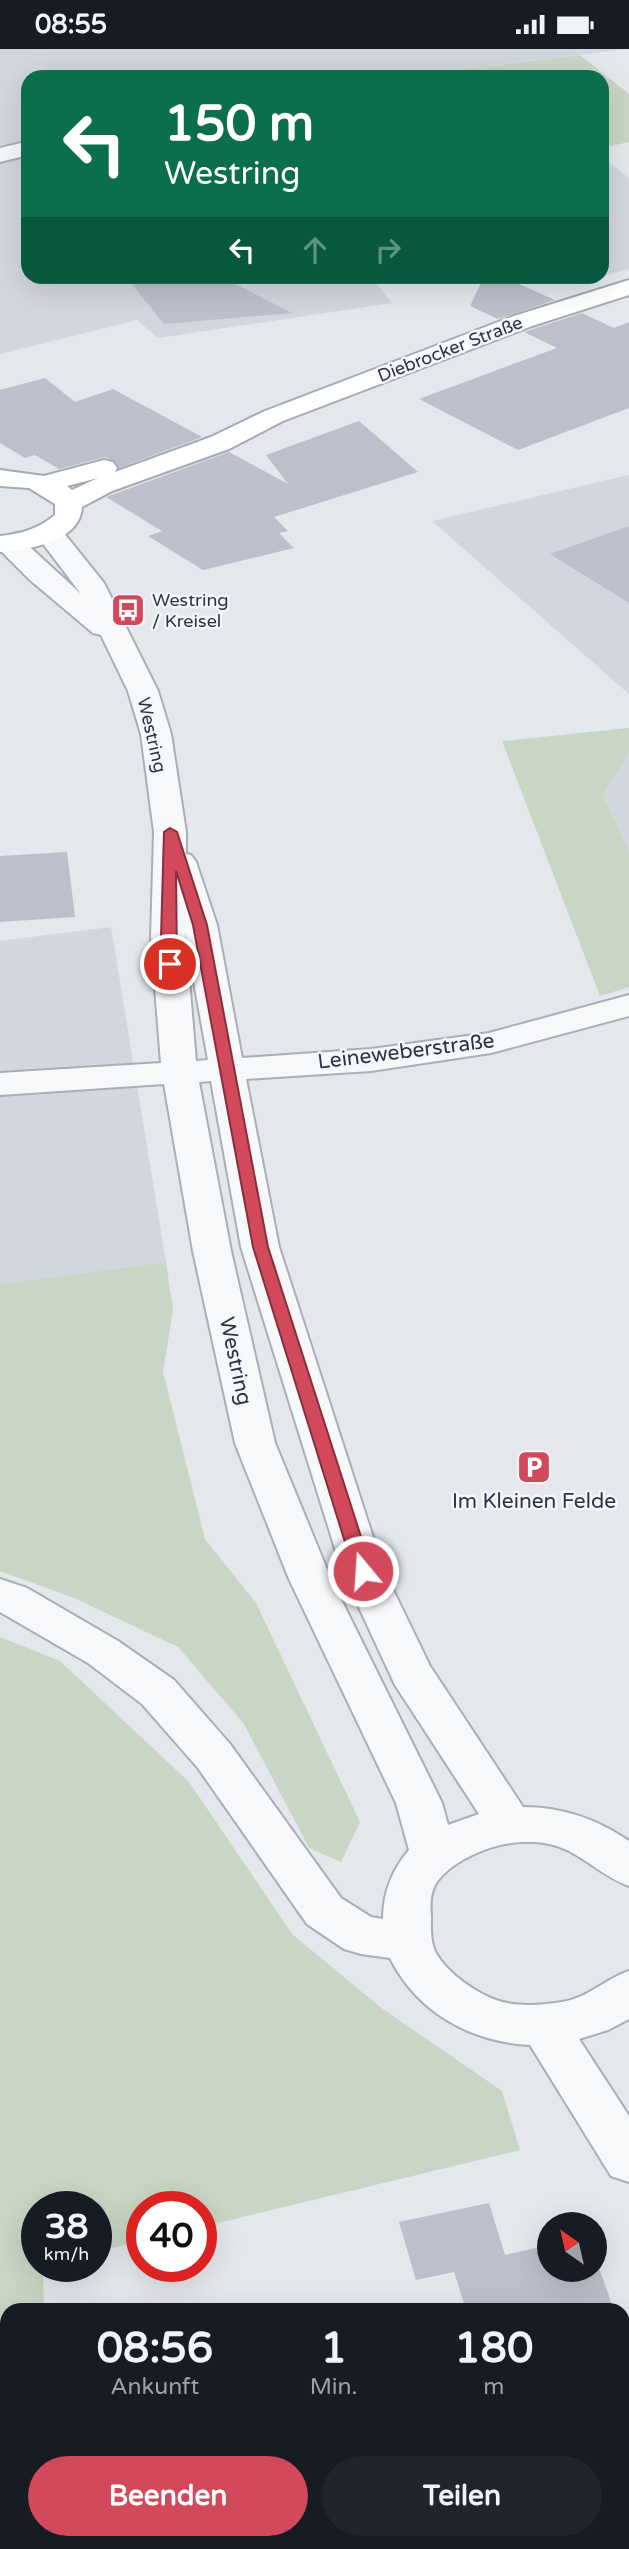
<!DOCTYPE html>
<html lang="de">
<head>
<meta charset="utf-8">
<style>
  :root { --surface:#171b24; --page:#20242c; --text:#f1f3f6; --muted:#9ea1a6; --accent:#d1495b }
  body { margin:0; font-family:"Varela Round",sans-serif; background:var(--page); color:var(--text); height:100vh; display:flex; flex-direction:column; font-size:26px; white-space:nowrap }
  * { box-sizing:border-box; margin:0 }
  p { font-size:23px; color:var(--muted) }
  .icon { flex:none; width:38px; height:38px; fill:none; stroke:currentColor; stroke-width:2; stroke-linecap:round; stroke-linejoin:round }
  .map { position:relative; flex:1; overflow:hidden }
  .sheet { position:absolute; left:0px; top:2254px; width:630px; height:247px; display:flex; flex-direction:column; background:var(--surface); border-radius:21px 21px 0 0; box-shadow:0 7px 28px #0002 }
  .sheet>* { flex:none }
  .hud { position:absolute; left:21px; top:21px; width:588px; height:214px; border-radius:21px; box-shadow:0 7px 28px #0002; background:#0b6e4f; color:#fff; overflow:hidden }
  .needle { width:46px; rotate:326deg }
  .fabs { position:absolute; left:537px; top:2163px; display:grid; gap:14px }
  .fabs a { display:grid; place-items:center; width:70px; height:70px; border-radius:50%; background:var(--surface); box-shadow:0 7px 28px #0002; font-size:35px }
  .speed { position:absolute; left:21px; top:2142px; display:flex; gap:14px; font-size:35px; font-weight:700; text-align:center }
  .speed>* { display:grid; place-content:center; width:91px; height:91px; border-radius:50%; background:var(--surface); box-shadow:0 7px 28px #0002; line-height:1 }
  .speed small { font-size:18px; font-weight:400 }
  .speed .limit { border:10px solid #d22; background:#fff; color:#111 }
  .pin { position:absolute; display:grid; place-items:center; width:60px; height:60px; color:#fff; margin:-30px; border:4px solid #fff; border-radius:50%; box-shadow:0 2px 7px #0007 }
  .me { position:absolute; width:77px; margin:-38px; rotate:342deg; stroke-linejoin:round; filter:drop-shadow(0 0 5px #0008) }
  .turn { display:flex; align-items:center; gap:24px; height:147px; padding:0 28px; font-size:32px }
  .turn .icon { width:91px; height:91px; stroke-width:2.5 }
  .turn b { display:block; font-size:49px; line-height:60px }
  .lanes { display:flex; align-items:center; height:66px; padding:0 28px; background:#0003; justify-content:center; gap:35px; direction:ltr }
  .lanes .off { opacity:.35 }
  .eta { display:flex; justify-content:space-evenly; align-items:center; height:119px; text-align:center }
  .eta b { font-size:42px; font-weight:700; line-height:49px }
  .primary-button { display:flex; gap:14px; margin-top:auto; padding:14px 28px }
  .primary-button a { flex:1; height:80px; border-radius:42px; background:var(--accent); color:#fff; font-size:28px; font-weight:700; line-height:80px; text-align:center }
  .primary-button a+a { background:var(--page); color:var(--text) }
  .status { display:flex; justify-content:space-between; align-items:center; height:49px; padding:0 35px; background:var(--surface); direction:ltr }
  .status svg { height:19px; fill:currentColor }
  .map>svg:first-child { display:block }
  .built { fill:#d2d6de }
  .green { fill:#c9d6c5 }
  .building { fill:#bbc0ca }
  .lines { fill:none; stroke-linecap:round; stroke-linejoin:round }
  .minor-casing { stroke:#a9aeb7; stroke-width:4 }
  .major-casing { stroke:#a3abb8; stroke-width:4 }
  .minor { fill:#f7f8fa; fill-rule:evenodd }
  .major { fill:#fff; fill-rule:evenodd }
  .route { fill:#d1495b; stroke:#882f3b; stroke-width:2 }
  .labels { text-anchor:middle; stroke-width:5; stroke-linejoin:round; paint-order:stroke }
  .far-street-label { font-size:18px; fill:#2b3445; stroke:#f4f6f9 }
  .far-poi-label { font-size:18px; fill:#2b3445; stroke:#f4f6f9; text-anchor:start }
  .street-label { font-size:21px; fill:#2b3445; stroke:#f4f6f9 }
  .poi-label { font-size:21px; fill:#2b3445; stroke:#f4f6f9 }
</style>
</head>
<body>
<div class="status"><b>08:55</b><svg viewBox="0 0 49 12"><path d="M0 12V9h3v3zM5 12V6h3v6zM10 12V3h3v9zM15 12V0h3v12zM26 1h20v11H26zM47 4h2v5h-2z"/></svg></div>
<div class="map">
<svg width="629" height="2500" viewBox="0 0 629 2500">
  <rect width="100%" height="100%" fill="#e4e7ec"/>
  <g class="built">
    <polygon points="0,0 629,0 435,23 440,28 28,28 28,228 371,228 392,254 158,289 137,271 0,305"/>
    <polygon points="602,108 629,129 629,220 606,226 602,223"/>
    <polygon points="629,426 629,645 432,472"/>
    <polygon points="629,704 629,803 603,746"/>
    <polygon points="111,878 166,1213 0,1235 0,892"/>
  </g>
  <g class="green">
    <polygon points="580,6 629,45 629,93 602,99 602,28 440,28 434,23"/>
    <polygon points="629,679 629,704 603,746 629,803 629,938 600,947 502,692"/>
    <polygon points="166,1213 173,1261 163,1323 205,1490 256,1554 360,1773 341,1813 309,1799 244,1675 178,1598 74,1549 0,1522 0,1235"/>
    <polygon points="0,1588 60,1612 189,1733 292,1885 380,1958 502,2042 520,2101 201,2178 201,2158 142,2158 142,2192 96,2203 96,2158 37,2158 37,2217 43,2217 44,2261 7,2261 7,2308 0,2311"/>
  </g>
  <g class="building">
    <polygon points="126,228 222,228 292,264 164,275"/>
    <polygon points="484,228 503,228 555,251 498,270 470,257"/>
    <polygon points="582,264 614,279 629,273 629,359 518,401 419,350 557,299 524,283"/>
    <polygon points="45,329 75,353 113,340 202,388 119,419 115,412 105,408 59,420 35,406 25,409 0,394 0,341"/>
    <polygon points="359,372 418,423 274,468 288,482 279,484 294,499 203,521 148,487 162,482 106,448 229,403 288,435 266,406"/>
    <polygon points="629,477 629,554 550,505"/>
    <polygon points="67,803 75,868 0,873 0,807"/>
    <polygon points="489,2154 505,2206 550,2196 550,2221 595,2221 595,2208 614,2261 466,2261 454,2223 416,2231 399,2173"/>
  </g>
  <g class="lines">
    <g class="minor-casing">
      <g id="minor">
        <polygon points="21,94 28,96 28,106 0,113 0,99"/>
        <path d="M49 476 59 478 104 534 158 642 171 685 186 783V805L191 806 196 813 217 876 242 1009 371 1000 489 984 629 946V967L491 1004 371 1022 246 1030 279 1198 384 1522 430 1617 523 1758C562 1758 597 1770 629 1792V1837C598 1826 578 1799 544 1794 523 1791 497 1794 477 1804 461 1811 444 1821 435 1836 430 1846 430 1856 431 1867 431 1879 430 1893 436 1904 447 1924 477 1945 499 1952 518 1958 543 1956 562 1953 588 1949 605 1930 629 1922V1970L608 1981 579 1990 629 2067V2133L611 2127 530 1996C470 1993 417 1963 390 1909L361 1905 344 1900 307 1875 198 1719 142 1655 88 1614 0 1563V1530L27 1539 118 1592 174 1631 230 1695 341 1849 371 1868 383 1870C383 1843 392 1821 409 1801L396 1754 289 1530 235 1394 193 1202 164 1035 0 1046V1024L161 1014 151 889 154 783 141 685 128 642 101 586 93 584 30 531 0 501V489L10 487 20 489 81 545 35 484 39 478ZM185 883 208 1011 196 1012ZM211 1032 241 1198 342 1522 395 1636 479 1765 448 1776 442 1754 331 1530 275 1394 231 1202 199 1033Z"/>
      </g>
    </g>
    <g class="major-casing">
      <path id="major" d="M629 231V246L532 277 283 372 229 400 112 442 82 458C80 493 28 501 0 503V487C21 485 38 480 55 466V455L29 439 0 437V421L44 427 104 411 113 413 117 419 115 423 211 388 265 362 514 267ZM98 429 72 441 67 437Z"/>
    </g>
    <use href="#minor" class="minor"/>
    <use href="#major" class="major"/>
  </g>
  <polygon class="route" points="170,779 177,783 207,876 268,1198 372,1522 369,1527 357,1527 354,1522 253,1198 193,876 176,822 177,915 170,919 163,915 161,888 164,783"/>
  <defs>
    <g id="bus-square" transform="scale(1.75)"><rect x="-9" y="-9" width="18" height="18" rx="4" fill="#d1495b" stroke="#f4f6f9"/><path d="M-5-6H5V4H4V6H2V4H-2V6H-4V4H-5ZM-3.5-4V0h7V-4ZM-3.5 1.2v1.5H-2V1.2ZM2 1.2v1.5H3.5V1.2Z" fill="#fff"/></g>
    <g id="parking-square" transform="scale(1.75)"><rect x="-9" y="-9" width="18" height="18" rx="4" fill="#d1495b" stroke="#f4f6f9"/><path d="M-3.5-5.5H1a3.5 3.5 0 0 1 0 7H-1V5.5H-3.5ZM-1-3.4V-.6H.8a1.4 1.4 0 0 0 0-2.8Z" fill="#fff"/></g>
  </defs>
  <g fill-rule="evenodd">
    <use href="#bus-square" x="128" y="561"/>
    <use href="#parking-square" x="534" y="1418"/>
  </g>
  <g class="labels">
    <g class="far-street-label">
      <text transform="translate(450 300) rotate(-21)" y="6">Diebrocker Straße</text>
      <text transform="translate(152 686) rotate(77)" y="6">Westring</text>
    </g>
    <g class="far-poi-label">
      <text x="152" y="557">Westring<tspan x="152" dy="21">/ Kreisel</tspan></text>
    </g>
    <g class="street-label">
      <text transform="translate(406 1002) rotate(-7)" y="7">Leineweberstraße</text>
      <text transform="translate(236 1312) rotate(78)" y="7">Westring</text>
    </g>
    <g class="poi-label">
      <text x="534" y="1459">Im Kleinen Felde</text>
    </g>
  </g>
</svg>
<div class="fabs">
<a><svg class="needle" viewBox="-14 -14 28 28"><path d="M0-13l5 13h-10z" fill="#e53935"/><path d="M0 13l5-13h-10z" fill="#9ea1a6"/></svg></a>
</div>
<div class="speed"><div>38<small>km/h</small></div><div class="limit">40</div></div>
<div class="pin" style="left:170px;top:915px;background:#d93025"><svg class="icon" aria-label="arrive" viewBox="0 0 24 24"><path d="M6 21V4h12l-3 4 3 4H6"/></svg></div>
<svg class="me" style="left:363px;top:1522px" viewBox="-20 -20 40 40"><circle r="17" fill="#d1495b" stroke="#fff" stroke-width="3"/><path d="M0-11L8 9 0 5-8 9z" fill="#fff"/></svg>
<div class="hud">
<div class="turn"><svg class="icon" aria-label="left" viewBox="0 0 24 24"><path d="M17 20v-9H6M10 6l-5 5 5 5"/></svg><div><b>150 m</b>Westring</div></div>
<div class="lanes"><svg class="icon" aria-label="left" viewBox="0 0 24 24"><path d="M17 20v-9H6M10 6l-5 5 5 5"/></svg><svg class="icon off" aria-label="ahead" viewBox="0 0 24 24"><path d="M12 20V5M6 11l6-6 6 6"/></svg><svg class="icon off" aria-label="right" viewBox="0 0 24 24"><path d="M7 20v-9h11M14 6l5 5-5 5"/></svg></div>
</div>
<section class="sheet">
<div class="eta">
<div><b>08:56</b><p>Ankunft</p></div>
<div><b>1</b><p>Min.</p></div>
<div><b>180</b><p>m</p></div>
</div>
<div class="primary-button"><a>Beenden</a><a>Teilen</a></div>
</section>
</div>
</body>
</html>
